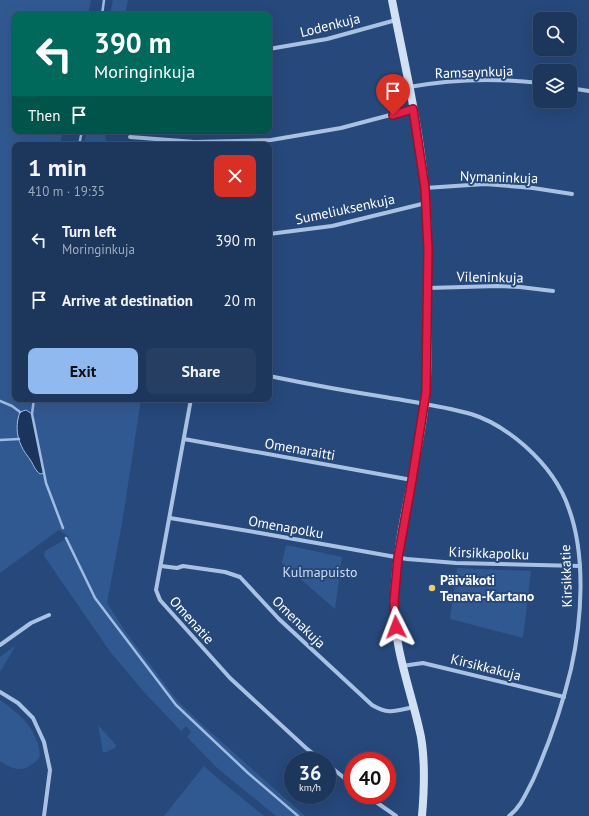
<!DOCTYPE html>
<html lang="en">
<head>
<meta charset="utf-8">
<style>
  :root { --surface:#1c365c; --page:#253e62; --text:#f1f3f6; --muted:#a0abbb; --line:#3a5072; --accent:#90b9f0 }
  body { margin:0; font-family:"PT Sans",sans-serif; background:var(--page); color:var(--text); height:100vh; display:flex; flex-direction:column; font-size:15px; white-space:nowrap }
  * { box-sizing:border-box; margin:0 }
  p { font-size:13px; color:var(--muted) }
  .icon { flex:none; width:22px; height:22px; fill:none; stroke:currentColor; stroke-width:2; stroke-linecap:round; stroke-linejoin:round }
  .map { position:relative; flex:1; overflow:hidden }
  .drawer { position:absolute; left:12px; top:142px; width:260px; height:260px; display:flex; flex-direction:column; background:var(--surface); border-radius:8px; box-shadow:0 4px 16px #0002,0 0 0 1px var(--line) }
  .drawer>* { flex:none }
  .hud { position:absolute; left:12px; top:12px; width:260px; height:122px; border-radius:8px; box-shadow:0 4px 16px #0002,0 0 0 1px var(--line); background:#00695c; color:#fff; overflow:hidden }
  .fabs { position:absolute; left:533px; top:12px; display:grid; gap:8px }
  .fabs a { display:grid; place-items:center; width:44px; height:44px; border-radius:8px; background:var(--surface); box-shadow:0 4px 16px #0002,0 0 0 1px var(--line); font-size:20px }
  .speed { position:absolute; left:284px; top:752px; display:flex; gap:8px; font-size:20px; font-weight:700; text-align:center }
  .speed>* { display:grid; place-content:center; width:52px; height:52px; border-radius:50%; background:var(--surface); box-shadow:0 4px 16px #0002,0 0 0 1px var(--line); line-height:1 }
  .speed small { font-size:10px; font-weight:400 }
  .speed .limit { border:6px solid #d22; background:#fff; color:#111 }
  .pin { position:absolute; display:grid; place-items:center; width:34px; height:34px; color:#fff; margin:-41px -17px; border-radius:50% 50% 50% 0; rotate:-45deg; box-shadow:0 0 4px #0007 }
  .pin .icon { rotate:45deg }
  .me { position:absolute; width:44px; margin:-22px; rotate:357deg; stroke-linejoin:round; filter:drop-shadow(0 0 3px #0008) }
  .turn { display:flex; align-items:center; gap:14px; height:84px; padding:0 16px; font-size:18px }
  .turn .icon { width:52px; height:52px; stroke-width:2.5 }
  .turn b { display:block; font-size:28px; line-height:34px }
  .then { display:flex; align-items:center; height:38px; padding:0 16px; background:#0003; gap:8px; font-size:15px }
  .round { display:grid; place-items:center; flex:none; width:42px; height:42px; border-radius:8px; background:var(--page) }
  .overview { display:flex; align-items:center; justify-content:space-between; height:68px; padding:0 16px }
  h1 { font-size:24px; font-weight:700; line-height:30px }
  .action { display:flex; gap:8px; margin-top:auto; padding:8px 16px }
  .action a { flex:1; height:46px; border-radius:8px; background:var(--accent); color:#111; font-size:16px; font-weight:700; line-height:46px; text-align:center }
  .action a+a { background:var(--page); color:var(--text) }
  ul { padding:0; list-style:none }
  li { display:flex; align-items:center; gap:12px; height:60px; padding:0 16px }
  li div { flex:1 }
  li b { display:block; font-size:15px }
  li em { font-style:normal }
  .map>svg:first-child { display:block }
  .green { fill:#315991 }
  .water { fill:#1a345b; stroke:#9ebce4 }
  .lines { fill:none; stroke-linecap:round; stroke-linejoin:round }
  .stream { stroke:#9ebce4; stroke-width:2.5 }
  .street { stroke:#a9c2e4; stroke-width:4 }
  .secondary { stroke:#d2e0f4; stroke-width:8 }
  .route-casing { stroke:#92132f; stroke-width:10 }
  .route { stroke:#e11d48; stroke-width:7 }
  .poi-dot { fill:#eccb6f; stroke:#26487a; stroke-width:1.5 }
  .labels { text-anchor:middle; stroke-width:4; stroke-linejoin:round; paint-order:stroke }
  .street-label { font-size:14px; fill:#fff; stroke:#26487a }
  .park-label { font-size:14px; fill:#ccdcf3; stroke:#26487a }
  .poi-label { font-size:14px; font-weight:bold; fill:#fff; stroke:#26487a; text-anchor:start }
</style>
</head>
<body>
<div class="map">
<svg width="589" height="816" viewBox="0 0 589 816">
  <rect width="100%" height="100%" fill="#26487a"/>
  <g class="green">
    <polygon points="0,0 91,0 88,15 15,15 15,131 63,131 60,145 15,145 15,399 141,399 123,518 107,603 125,631 176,699 197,720 305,816 276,816 216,767 187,737 191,732 186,726 181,731 144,692 111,653 44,556 45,551 69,537 59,530 0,573"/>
    <polygon points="113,0 128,0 125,15 110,15"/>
    <polygon points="87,131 105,131 106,145 84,145"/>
    <polygon points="286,545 342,557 335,609 282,563"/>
    <polygon points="457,568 531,571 523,638 450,619"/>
    <polygon points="16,645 0,672 0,657"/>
    <path d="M0 700C18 713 31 723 38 744 41 756 41 758 31 765 20 773 11 768 0 761Z"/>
    <polygon points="98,725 116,745 115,748 106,752 103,752"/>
    <polygon points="204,766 216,777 264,816 164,816"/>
  </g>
  <path class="water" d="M26 410 32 414 44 473 40 474C35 470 34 466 31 461 28 456 23 451 21 445 16 435 16 422 20 412Z"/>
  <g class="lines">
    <g class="stream">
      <polyline points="102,15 104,0"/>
      <polyline points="79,145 82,131"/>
      <polyline points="34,399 32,414 46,483 63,528"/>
      <polyline points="0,401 12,406 20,412"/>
      <polyline points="0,440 19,439"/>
      <polyline points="66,538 95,598 176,705 248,773 298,816"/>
    </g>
    <g class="street">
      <polyline points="269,49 327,39 396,20"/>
      <path d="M409 87C452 79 497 78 540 83"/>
      <polyline points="570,88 589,91"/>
      <polyline points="130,137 195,142 271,140 341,128 413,109"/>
      <polyline points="425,188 485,184 533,188 572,194"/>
      <polyline points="269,234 332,226 426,203"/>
      <polyline points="428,288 498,286 520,287 553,291"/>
      <path d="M269 376C308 384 346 391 385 397 413 402 443 406 471 414 491 420 510 433 525 446 544 463 561 485 569 509 586 556 582 620 571 669 562 707 549 744 533 780 526 793 521 807 509 816"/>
      <polyline points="191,399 156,590 160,600 230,678 306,748 323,761"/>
      <polyline points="184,439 412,480"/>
      <polyline points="170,518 260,533 407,559 456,563 580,566"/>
      <path d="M161 566 177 568 183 566 225 572 240 577 279 619 372 705C389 715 395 711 414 707"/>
      <polyline points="0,645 31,623 49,615"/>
      <polyline points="402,666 423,663 564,697"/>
      <polyline points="0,692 18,703 33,718 44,742 50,770 44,816"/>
      <polyline points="327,764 353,785"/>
      <polyline points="366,795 396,816"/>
    </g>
    <path class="secondary" d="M392 0C404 62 419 124 425 188 429 230 428 273 427 316 427 345 429 375 425 403 417 470 395 536 394 604 394 650 412 693 421 737 425 760 424 793 422 816"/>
  </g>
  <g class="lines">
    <g class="route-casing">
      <polyline id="route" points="393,115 413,109 425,188 428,249 426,392 412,480 398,558 394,601 396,627"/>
    </g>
    <use href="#route" class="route"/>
  </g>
  <circle class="poi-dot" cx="432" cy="588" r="4"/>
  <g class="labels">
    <g class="street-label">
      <text transform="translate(330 25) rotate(-14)" y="5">Lodenkuja</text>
      <text transform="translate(474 72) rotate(-2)" y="5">Ramsaynkuja</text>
      <text transform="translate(499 177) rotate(2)" y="5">Nymaninkuja</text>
      <text transform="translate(345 209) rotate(-12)" y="5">Sumeliuksenkuja</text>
      <text transform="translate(490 277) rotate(1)" y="5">Vileninkuja</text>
      <text transform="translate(300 449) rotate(10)" y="5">Omenaraitti</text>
      <text transform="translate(286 527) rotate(10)" y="5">Omenapolku</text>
      <text transform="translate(489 553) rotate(2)" y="5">Kirsikkapolku</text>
      <text transform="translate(566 576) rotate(-92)" y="5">Kirsikkatie</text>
      <text transform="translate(192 620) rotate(48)" y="5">Omenatie</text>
      <text transform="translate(299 622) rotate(44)" y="5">Omenakuja</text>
      <text transform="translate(486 667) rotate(14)" y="5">Kirsikkakuja</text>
    </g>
    <g class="park-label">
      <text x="320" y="577">Kulmapuisto</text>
    </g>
    <g class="poi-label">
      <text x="440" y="585">Päiväkoti<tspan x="440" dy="16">Tenava-Kartano</tspan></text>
    </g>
  </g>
</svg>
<div class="fabs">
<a><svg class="icon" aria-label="search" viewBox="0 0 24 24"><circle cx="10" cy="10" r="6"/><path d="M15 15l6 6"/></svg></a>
<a><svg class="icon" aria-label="layers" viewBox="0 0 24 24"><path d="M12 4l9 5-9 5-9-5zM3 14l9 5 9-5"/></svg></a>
</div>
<div class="speed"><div>36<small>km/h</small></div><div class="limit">40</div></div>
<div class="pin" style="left:393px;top:115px;background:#d93025"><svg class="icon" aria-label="arrive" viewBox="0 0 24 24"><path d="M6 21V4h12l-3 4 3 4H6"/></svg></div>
<svg class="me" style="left:396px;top:627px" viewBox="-20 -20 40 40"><path d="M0-17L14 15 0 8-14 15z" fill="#e11d48" stroke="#fff" stroke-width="4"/></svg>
<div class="hud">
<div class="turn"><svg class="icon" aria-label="left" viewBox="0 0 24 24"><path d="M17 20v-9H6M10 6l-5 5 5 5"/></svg><div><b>390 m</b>Moringinkuja</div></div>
<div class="then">Then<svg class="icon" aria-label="arrive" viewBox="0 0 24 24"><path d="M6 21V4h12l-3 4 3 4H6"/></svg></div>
</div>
<section class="drawer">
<div class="overview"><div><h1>1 min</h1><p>410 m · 19:35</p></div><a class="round" style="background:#d93025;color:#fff"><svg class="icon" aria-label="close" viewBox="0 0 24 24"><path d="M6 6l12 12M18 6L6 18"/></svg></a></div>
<ul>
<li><svg class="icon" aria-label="left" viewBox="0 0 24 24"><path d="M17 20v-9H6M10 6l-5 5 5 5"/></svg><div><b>Turn left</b><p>Moringinkuja</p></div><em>390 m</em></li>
<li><svg class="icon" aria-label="arrive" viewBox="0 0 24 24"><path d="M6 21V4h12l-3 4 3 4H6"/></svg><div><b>Arrive at destination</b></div><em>20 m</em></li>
</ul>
<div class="action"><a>Exit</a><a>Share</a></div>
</section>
</div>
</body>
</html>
